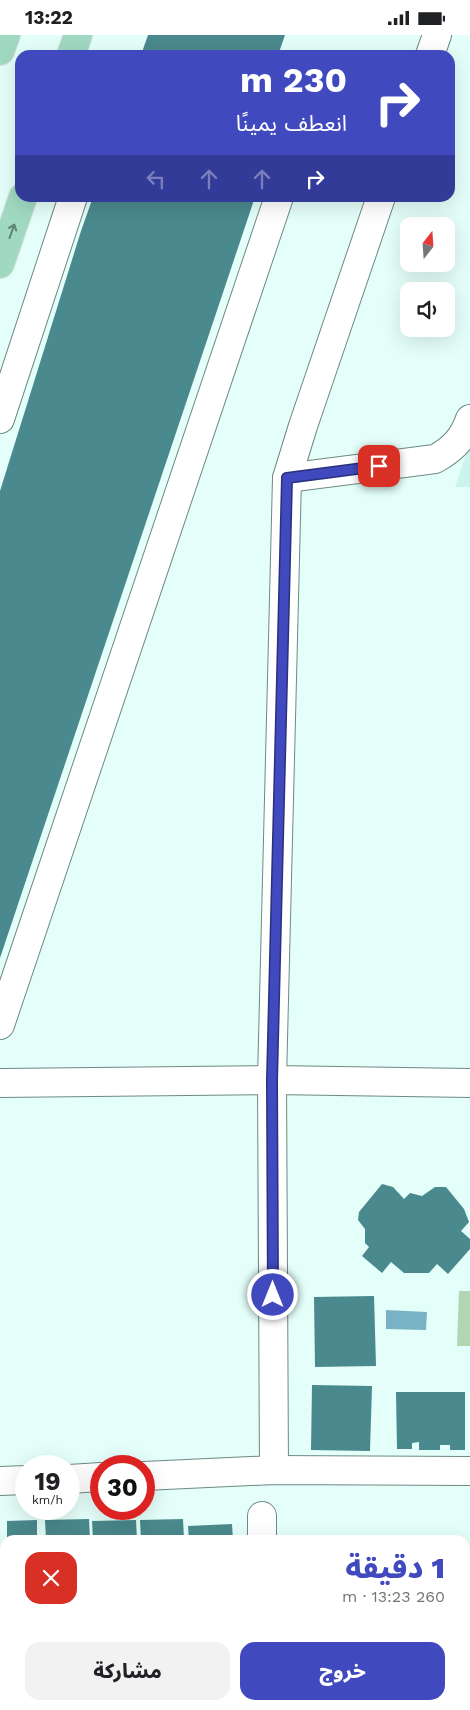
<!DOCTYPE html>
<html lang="ar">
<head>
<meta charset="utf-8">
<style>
  :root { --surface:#fff; --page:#f2f2f2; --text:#202124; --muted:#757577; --accent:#404abe }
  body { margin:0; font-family:"Work Sans","Noto Sans Arabic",sans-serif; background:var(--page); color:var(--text); direction:rtl; height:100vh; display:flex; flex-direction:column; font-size:19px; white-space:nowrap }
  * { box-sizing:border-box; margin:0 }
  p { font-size:16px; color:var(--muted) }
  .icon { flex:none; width:28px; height:28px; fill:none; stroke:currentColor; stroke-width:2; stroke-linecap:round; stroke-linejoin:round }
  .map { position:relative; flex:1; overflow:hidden; direction:ltr }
  .panel { position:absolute; left:0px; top:1500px; width:470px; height:175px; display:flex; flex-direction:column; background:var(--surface); border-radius:15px 15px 0 0; box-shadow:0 5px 20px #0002; direction:rtl }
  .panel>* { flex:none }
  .banner { position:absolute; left:15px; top:15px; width:440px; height:152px; border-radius:15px; box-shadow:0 5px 20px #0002; direction:rtl; background:#404abe; color:#fff; overflow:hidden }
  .needle { width:32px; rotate:17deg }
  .buttons { position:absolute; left:400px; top:182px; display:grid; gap:10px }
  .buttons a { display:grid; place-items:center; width:55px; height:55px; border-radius:10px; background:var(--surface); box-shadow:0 5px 20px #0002; font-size:25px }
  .speed { position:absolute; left:15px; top:1420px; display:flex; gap:10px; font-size:25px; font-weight:700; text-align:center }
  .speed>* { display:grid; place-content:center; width:65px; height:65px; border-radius:50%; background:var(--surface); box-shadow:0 5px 20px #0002; line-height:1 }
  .speed small { font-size:12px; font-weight:400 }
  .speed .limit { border:8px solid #d22; background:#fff; color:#111 }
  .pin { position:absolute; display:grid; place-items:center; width:42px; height:42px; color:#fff; margin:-21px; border-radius:10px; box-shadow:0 2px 8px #0006 }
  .me { position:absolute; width:55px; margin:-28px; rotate:0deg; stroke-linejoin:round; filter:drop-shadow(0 0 4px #0008) }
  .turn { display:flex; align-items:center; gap:18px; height:105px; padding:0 25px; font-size:22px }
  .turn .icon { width:65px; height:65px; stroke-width:2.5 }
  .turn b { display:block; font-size:35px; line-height:42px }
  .lanes { display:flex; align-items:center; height:48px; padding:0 25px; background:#0003; justify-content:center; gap:25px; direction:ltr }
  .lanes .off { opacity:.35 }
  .round { display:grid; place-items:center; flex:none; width:52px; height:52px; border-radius:15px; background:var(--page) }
  .head { display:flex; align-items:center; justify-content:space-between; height:85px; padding:0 25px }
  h1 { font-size:30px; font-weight:800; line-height:38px; color:var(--accent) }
  .button { display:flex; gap:10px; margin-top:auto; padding:10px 25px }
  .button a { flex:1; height:58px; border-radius:15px; background:var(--accent); color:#fff; font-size:20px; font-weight:800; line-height:58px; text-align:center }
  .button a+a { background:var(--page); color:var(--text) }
  .status { display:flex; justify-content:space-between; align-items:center; height:35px; padding:0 25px; background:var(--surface); direction:ltr }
  .status svg { height:14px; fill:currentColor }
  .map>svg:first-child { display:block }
  .built { fill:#cbf4ed }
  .green { fill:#b1d6b2 }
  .water { fill:#78b3c5 }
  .building { fill:#4a898d }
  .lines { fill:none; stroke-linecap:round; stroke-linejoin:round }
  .minor-casing { stroke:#6c8a84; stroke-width:30 }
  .major-casing { stroke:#dbdddd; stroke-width:30 }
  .minor { stroke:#fff; stroke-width:28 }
  .major { stroke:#a0d9c1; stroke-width:28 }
  .oneway { stroke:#608376 }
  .route-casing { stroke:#2a307c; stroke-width:12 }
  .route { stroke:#404abe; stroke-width:9 }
</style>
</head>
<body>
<div class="status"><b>13:22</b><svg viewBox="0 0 49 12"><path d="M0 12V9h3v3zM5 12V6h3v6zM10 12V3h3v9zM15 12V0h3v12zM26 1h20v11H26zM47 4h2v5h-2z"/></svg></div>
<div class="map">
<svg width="470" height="1675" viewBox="0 0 470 1675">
  <rect width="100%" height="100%" fill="#e4fef9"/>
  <polygon class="built" points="470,408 470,452 455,452"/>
  <g class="green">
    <polygon points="459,1256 470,1256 470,1311 457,1311"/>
    <polygon points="465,1588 470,1588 470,1675 458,1675 458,1670 465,1670"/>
  </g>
  <polygon class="water" points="386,1275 427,1277 426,1295 386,1294"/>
  <g class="building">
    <polygon points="148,0 285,0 278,20 141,20"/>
    <polygon points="93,162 255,162 0,923 0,456 81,196"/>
    <polygon points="382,1149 393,1152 404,1164 410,1158 422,1161 435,1152 446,1152 464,1174 469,1187 461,1196 470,1204 470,1214 448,1239 437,1229 429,1238 404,1238 391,1227 382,1238 362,1221 369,1212 365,1208 365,1194 358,1185 359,1177"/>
    <polygon points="374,1261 376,1331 315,1332 314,1262"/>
    <polygon points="312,1350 372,1351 370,1416 311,1415"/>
    <polygon points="396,1357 465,1357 465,1415 450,1415 450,1410 440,1410 440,1415 419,1415 419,1407 412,1408 412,1414 397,1414"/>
    <polygon points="89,1484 90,1505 46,1505 45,1485"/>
    <polygon points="183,1484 184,1505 141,1505 140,1485"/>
    <polygon points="37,1485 37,1505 7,1505 7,1486"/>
    <polygon points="136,1485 137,1505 93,1505 92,1486"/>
    <polygon points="232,1489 233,1505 189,1505 188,1491"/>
    <polygon points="466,1513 470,1513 470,1556 465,1556"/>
    <polygon points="0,1650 5,1650 5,1670 21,1670 21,1675 0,1675"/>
    <rect x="36" y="1670" width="30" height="5"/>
    <rect x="94" y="1670" width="38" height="5"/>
    <rect x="143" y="1670" width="38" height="5"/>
    <polygon points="358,1670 358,1675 328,1675 328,1671"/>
  </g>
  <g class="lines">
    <g class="minor-casing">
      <g id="minor">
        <polyline points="430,20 437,0"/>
        <polyline points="381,162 303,391 287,443 272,1045 470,1048"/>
        <polyline points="0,384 73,162"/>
        <path d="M287 443 435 424C453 414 463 404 470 384"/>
        <polyline points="0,990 279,162"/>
        <polyline points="0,1048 272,1045 274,1435"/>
        <polyline points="144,1441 274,1435 470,1436"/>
        <polyline points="69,1444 101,1442"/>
        <polyline points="0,1446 26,1445"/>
        <polyline points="262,1505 262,1481"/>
        <polyline points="258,1675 258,1670"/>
      </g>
    </g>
    <g class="major-casing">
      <g id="major">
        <polyline points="0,16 6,0"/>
        <polyline points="71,20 78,0"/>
        <polyline points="0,229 23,162"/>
      </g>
    </g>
    <use href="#minor" class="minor"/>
    <use href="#major" class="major"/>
  </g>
  <defs><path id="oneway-shaft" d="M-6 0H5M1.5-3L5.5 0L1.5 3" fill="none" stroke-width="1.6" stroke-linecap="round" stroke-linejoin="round" transform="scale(1.25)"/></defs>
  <use class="oneway" href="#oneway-shaft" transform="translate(12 196) rotate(-70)"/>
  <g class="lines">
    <g class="route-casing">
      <polyline id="route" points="273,1260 272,1045 287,443 379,431"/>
    </g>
    <use href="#route" class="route"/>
  </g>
</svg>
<div class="buttons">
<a><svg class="needle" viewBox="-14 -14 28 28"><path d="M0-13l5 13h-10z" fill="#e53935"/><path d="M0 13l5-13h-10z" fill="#757577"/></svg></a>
<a><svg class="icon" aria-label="sound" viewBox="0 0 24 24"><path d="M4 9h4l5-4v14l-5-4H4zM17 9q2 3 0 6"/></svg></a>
</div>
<div class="speed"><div>19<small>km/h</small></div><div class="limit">30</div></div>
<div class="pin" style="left:379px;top:431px;background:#d93025"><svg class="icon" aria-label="arrive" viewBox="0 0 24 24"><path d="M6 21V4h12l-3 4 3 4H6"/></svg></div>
<svg class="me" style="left:273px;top:1260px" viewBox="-20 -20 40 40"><circle r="17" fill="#404abe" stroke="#fff" stroke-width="3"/><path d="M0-11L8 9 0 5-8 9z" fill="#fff"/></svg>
<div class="banner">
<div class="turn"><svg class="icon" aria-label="right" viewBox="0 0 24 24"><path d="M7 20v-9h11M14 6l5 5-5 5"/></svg><div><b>230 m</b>انعطف يمينًا</div></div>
<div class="lanes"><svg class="icon off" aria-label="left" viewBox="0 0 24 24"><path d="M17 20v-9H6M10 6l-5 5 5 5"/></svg><svg class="icon off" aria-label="ahead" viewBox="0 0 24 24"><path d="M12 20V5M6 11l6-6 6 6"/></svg><svg class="icon off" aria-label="ahead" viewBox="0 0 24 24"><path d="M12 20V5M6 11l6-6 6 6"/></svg><svg class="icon" aria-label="right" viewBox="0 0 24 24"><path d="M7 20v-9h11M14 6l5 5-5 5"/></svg></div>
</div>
<section class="panel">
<div class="head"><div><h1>1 دقيقة</h1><p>260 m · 13:23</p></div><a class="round" style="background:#d93025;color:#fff"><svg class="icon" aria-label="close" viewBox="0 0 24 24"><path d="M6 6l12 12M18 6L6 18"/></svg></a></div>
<div class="button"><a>خروج</a><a>مشاركة</a></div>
</section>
</div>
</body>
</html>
